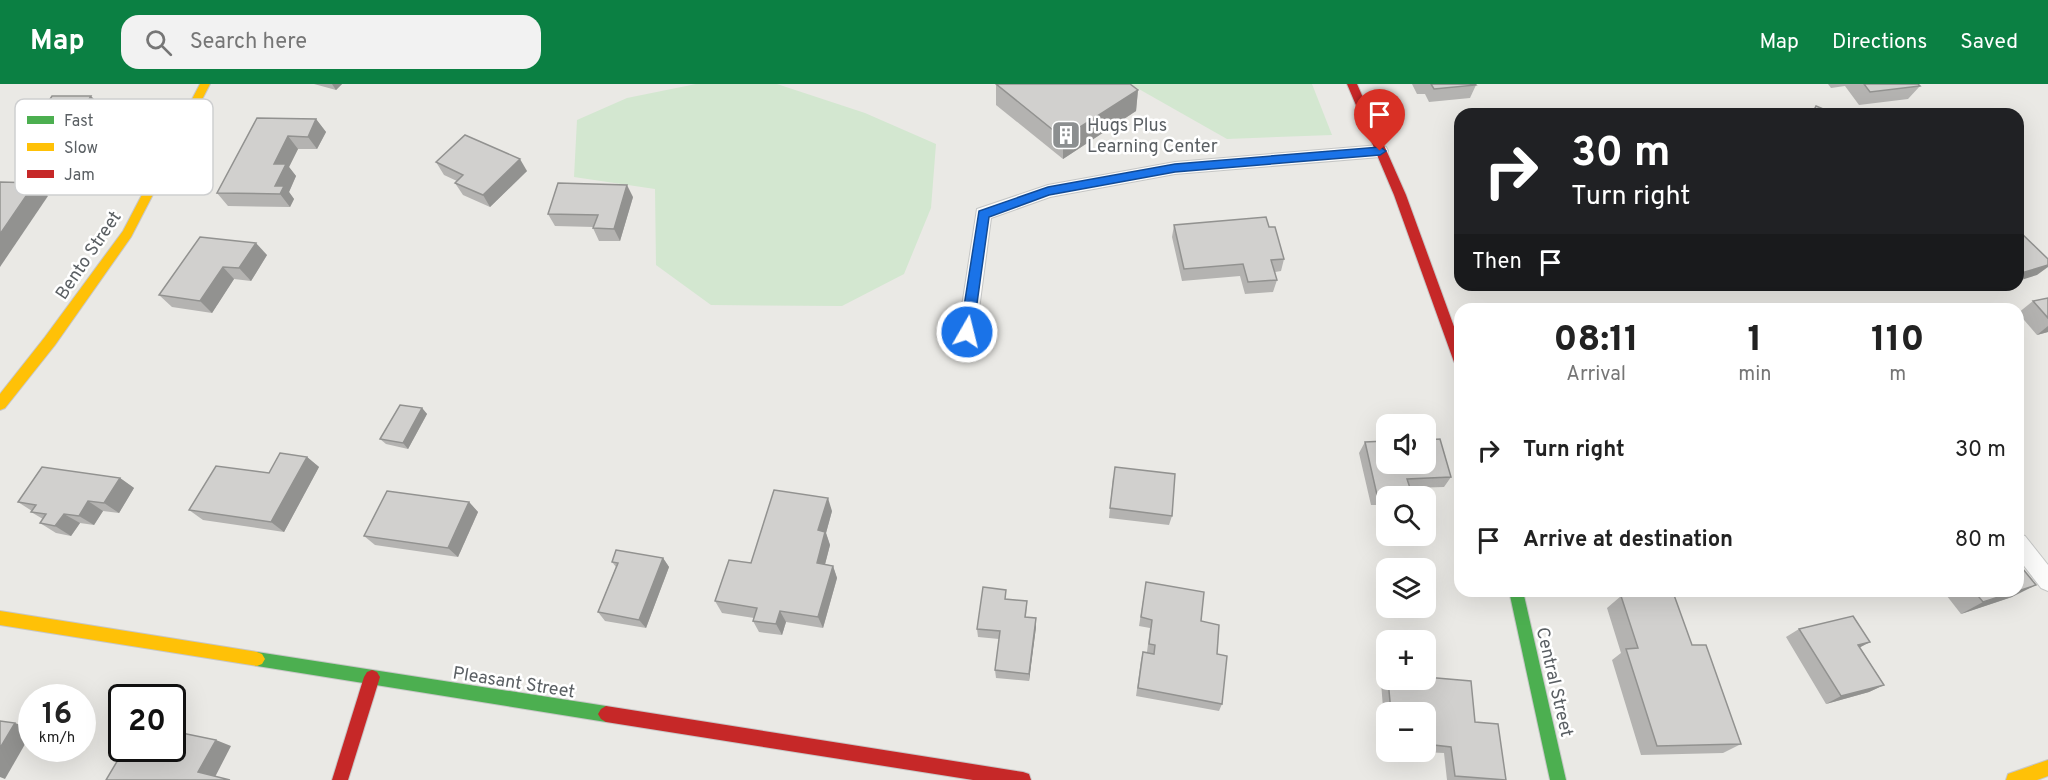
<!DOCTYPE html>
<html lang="en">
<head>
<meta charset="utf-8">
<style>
  :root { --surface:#fff; --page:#f2f2f2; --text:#222; --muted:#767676; --accent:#0b8043 }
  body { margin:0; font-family:Overpass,sans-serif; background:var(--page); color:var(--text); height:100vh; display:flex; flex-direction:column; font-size:22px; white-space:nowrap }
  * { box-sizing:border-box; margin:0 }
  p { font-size:20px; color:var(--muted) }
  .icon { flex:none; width:33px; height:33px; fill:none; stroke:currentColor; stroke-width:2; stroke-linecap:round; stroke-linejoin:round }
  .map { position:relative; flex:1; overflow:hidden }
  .side { position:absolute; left:1454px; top:219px; width:570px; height:294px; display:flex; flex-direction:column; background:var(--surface); border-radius:18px; box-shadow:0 6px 24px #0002 }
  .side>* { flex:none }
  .hud { position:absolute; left:1454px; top:24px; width:570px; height:183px; border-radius:18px; box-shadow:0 6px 24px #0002; background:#202124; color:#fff; overflow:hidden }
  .buttons { position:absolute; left:1376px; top:330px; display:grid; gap:12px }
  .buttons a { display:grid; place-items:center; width:60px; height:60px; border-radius:12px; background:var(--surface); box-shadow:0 6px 24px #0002; font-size:30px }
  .speed { position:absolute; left:18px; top:600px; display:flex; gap:12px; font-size:30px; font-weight:700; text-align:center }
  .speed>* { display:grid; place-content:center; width:78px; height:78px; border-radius:50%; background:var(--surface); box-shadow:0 6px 24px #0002; line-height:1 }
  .speed small { font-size:15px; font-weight:400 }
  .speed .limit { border:3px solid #111; border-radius:9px; background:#fff; color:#111 }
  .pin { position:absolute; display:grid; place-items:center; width:51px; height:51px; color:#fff; margin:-62px -26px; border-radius:50% 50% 50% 0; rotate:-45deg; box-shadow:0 0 6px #0007 }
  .pin .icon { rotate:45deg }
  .me { position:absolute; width:66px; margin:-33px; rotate:8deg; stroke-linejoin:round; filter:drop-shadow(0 0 4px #0008) }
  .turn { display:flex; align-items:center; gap:21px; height:126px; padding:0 18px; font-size:27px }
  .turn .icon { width:78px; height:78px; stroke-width:2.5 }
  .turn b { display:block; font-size:42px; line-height:51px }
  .then { display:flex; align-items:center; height:57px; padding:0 18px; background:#0003; gap:12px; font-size:22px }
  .eta { display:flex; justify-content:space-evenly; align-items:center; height:102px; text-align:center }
  .eta b { font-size:36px; font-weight:800; line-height:42px }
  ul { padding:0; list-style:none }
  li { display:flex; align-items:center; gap:18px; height:90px; padding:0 18px }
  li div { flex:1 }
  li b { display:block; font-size:22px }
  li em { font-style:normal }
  header { display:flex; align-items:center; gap:36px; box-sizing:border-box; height:84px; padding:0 30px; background:var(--accent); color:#fff }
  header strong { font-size:28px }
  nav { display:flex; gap:33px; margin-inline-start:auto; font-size:21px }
  .search { width:420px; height:54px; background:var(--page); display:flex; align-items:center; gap:15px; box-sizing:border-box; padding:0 21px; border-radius:18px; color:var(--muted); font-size:22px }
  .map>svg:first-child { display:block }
  .green { fill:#d3e7d0 }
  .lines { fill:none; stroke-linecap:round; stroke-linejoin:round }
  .lane-casing { stroke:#c5c6c5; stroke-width:2 }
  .fast-casing { stroke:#c7c7c7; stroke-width:2 }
  .slow-casing { stroke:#c7c7c7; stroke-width:2 }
  .jam-casing { stroke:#c7c7c7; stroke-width:2 }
  .lane { fill:#fcfcfb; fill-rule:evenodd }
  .fast { fill:#4caf50; fill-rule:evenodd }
  .slow { fill:#ffc107; fill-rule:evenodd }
  .jam { fill:#c62828; fill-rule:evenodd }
  .wall { fill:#b4b3b1 }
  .shaded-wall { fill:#929290 }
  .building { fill:#d1d0ce; stroke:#929290; stroke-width:1.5 }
  .route { fill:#1a73e8; stroke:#114b97; stroke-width:1.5 }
  .labels { text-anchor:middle; stroke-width:5; stroke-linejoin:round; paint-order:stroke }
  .poi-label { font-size:18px; fill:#5a5f63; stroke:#fff; text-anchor:start }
  .street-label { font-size:18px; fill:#5a5f63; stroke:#fff }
  .key { fill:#fff; stroke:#cecfd0; stroke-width:1.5 }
  .key-label { font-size:16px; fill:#5a5f63 }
</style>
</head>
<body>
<header>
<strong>Map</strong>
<div class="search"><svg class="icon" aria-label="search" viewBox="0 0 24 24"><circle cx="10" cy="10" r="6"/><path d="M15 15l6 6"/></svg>Search here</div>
<nav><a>Map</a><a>Directions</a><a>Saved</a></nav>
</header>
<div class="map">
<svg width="2048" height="696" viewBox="0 0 2048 696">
  <rect width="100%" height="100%" fill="#eae9e5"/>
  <g class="green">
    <polygon points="696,0 777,0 865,29 936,60 931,124 904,190 842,222 711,221 656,181 655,105 574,93 577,36 627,14"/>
    <polygon points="1130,0 1312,0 1332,51 1227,55"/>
  </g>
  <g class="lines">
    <g class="lane-casing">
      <g id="lane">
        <polygon points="1380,61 1386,63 1388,67 1386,71 1380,73 1175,90 1050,113 991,134 976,248 974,253 967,255 960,253 958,248 977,125 1048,101 1175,78"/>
        <polygon points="2018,450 2025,452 2048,481 2048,507 2041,504 2018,474"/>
      </g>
    </g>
    <g class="fast-casing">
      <g id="fast">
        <polygon points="1509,507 1523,507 1566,696 1550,696"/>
        <polygon points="257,568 606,622 611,625 614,630 611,635 606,638 257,582 252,580 249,575 252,570"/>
      </g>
    </g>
    <g class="slow-casing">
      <g id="slow">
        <polygon points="200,0 210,0 131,153 55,261 5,324 0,326 0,310 45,253 123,147"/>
        <polygon points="0,527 257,568 262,570 265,575 262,580 257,582 0,541"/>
        <polygon points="2048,676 2048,692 2037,696 2006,696 2008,690"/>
      </g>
    </g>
    <g class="jam-casing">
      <g id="jam">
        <polygon points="1347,0 1357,0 1406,111 1460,259 1460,283 1454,278 1394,111"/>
        <polygon points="372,586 377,588 380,593 348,696 332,696 364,593 367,588"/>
        <polygon points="606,622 1023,688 1029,690 1031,696 973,696 606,638 601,635 598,630 601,625"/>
      </g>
    </g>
    <use href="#lane" class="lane"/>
    <use href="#fast" class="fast"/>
    <use href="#slow" class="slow"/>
    <use href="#jam" class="jam"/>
  </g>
  <g class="wall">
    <polygon points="314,0 342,0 336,6"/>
    <polygon points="996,0 1138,6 1136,27 1063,75 996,21"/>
    <polygon points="1412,0 1475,0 1476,1 1470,14 1429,18 1425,10 1417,10"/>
    <polygon points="1828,0 1918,0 1920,2 1908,15 1859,21 1845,2 1831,4"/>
    <polygon points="104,25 73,77 33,77 19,64"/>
    <polygon points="257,34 316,35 326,48 317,65 298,65 289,83 296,92 289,108 294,115 290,123 228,122 217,109"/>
    <polygon points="436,78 527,87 490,123 463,111 455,99 457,97 444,91"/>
    <polygon points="633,113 620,157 599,157 593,144 594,143 555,142 548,130"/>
    <polygon points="1174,141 1269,143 1284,175 1281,187 1275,188 1277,196 1273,208 1245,210 1240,192 1182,197 1172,153"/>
    <polygon points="200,153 267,171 251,197 234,195 212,229 172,223 159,211"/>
    <polygon points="2048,214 2048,248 2037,251 2018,229 2033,217"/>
    <polygon points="422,324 427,330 408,365 386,360 380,355"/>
    <polygon points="1365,358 1451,393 1444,403 1410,404 1412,410 1410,412 1386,412 1386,421 1371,421 1359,369"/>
    <polygon points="307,373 319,383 284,448 203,436 189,426 269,389"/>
    <polygon points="1113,393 1172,432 1169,441 1109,434"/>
    <polygon points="120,394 134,404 119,429 103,427 94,441 80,439 71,452 56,449 40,439 43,435 31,428 32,427 18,418"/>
    <polygon points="469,418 478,428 458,473 375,461 364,452"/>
    <polygon points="832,427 826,449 830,461 825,480 833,482 837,494 823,544 786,538 782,551 759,548 753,537 754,534 722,529 715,517 751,479"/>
    <polygon points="663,474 669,483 646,544 605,537 598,528 616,483 612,478"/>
    <polygon points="1146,498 1201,537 1217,570 1222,620 1219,627 1136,612 1141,576 1143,568 1153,569 1147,568 1150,544 1139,542"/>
    <polygon points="1943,507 2018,507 2012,513 1961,530"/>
    <polygon points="1621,512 1692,561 1741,660 1723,669 1641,671 1612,576 1621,569 1607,524"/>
    <polygon points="1007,515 1027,517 1026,533 1036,543 1029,597 996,594 995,586 999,555 978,553 977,545"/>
    <polygon points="1799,545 1870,558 1860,563 1884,601 1869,608 1826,620 1786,553"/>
    <polygon points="1386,592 1386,596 1425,596 1475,638 1506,696 1447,696 1444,669 1423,668 1425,668 1425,628 1386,628 1386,637 1384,637 1381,598"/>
  </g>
  <g class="shaded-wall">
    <polygon points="332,0 342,0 336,6"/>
    <polygon points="1138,6 1136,27 1063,75 1063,54"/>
    <polygon points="91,12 104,25 73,77 60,64"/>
    <polygon points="316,35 326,48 317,65 308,53"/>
    <polygon points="288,52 298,65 289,83 296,92 289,108 294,115 290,123 280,110 275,102 274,80"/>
    <polygon points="520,75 527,87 490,123 483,111"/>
    <polygon points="35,99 48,112 0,183 0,150"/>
    <polygon points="627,101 633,113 620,157 614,145"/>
    <polygon points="256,159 267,171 251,197 239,184"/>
    <polygon points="2048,181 2048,183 2037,191 2018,197 2018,190"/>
    <polygon points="223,183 234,195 212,229 200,217"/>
    <polygon points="2048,242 2048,248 2037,251"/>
    <polygon points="422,324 427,330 408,365 403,359"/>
    <polygon points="307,373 319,383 284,448 271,438"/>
    <polygon points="120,394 134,404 119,429 104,419"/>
    <polygon points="828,414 832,427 826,449 830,461 822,492 817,479 818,446"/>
    <polygon points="88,417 103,427 94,441 79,432"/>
    <polygon points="469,418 478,428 458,473 448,464"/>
    <polygon points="64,430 80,439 71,452 55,442"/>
    <polygon points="663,474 669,483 646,544 639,536"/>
    <polygon points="833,482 837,494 823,544 818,533"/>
    <polygon points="2036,501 2012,513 1961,530 1983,518"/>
    <polygon points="780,527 786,538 782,551 776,540"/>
    <polygon points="1036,534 1036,543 1029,597 1029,590"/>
    <polygon points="1870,558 1855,566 1858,561"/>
    <polygon points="1884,601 1869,608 1826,620 1841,612"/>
    <polygon points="15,639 32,645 32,648 5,695 0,693 0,664"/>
    <polygon points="216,656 231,662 214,695 198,688"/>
  </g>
  <g class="building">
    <polygon points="996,0 1130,0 1138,6 1063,54"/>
    <polygon points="1431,0 1475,0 1476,1 1434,5"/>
    <polygon points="1864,0 1918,0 1920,2 1870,8"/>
    <polygon points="52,12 91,12 60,64 19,64"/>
    <polygon points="1816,22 1835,30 1812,30"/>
    <polygon points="257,34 316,35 308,53 288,52 274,80 286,80 275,102 284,102 280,110 217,109"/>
    <polygon points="465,51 520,75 483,111 455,99 463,91 436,78"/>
    <polygon points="0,98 35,99 0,150"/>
    <polygon points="558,99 627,101 614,145 593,144 598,131 548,130"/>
    <polygon points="1266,133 1269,143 1275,143 1284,175 1271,176 1277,196 1248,198 1243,180 1184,185 1174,141"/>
    <polygon points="2018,146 2048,175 2048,181 2018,190"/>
    <polygon points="200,153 256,159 239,184 223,183 200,217 159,211"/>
    <polygon points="2048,214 2048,234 2033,217"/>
    <polygon points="1619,224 1619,225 1602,225"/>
    <polygon points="400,321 422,324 403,359 380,355"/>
    <polygon points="1440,355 1451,393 1407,395 1412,410 1377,411 1365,358 1386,357 1386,380 1425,380 1425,356"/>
    <polygon points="280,369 307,373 271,438 189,426 216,382 269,389"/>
    <polygon points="42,383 120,394 104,419 88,417 79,432 64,430 55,442 40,439 46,430 31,428 36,421 18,418"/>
    <polygon points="1115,383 1175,390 1172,432 1110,424"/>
    <polygon points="774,406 828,414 818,446 825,448 817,479 833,482 818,533 780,527 776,540 753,537 757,524 715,517 729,476 751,479"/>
    <polygon points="387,407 469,418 448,464 364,452"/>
    <polygon points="616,466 663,474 639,536 598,528 618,479 612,478"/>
    <polygon points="2018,479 2036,501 2018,507"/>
    <polygon points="1146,498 1204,508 1201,537 1219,541 1217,570 1227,572 1222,620 1138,604 1143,568 1154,570 1155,561 1149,560 1152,536 1141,533"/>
    <polygon points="983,503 1006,506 1005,515 1027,517 1025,533 1036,534 1029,590 995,586 1000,547 977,545"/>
    <polygon points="1974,507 2017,507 1983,518"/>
    <polygon points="1674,511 1692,561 1706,561 1741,660 1657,662 1626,565 1638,564 1621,512"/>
    <polygon points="1853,532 1870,558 1858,561 1884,601 1841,612 1799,545"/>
    <polygon points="1425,593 1471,597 1475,638 1498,640 1506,696 1455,692 1451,663 1425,660 1425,628 1391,628 1388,596 1425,596"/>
    <polygon points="0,637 15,639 0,664"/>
    <polygon points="172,647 216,656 198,688 230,696 106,696 125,664 172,664"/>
  </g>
  <polygon class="route" points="1380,63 1386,67 1380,71 1175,88 1049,111 989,133 973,248 967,253 960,248 979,127 1048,103 1175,80"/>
  <defs>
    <g id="building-square" transform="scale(1.5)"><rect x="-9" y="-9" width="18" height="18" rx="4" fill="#8c8f90" stroke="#fff"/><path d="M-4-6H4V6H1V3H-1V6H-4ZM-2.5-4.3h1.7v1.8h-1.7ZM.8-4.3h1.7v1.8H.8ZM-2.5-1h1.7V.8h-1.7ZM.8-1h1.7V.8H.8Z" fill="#fff"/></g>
  </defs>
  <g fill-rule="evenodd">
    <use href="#building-square" x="1066" y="51"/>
  </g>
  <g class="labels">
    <g class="poi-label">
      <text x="1087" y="47">Hugs Plus<tspan x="1087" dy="21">Learning Center</tspan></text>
    </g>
    <g class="street-label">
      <text transform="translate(88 171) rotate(-56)" y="6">Bento Street</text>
      <text transform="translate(514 598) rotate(9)" y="6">Pleasant Street</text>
      <text transform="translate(1555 598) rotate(77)" y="6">Central Street</text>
    </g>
  </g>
  <rect x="15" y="15" width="198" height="96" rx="9" class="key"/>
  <rect x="27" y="32" width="27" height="8" fill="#4caf50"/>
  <rect x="27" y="59" width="27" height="8" fill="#ffc107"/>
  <rect x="27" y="86" width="27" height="8" fill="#c62828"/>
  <g class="key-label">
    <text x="64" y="42">Fast</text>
    <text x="64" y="69">Slow</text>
    <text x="64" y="96">Jam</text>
  </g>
</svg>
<div class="buttons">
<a><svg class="icon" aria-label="sound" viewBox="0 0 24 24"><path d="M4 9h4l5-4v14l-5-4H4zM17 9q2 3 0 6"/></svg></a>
<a><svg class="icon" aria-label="search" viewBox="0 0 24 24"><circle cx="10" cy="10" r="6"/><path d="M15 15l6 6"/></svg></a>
<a><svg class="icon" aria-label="layers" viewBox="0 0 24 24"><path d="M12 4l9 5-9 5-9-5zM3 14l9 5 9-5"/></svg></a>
<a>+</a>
<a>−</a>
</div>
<div class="speed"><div>16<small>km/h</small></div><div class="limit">20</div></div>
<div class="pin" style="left:1380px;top:67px;background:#d93025"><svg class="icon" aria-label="arrive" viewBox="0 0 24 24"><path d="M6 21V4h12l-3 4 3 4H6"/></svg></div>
<svg class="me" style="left:967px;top:248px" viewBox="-20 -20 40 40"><circle r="17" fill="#1a73e8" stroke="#fff" stroke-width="3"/><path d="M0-11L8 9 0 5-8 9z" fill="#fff"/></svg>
<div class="hud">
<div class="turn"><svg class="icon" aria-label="right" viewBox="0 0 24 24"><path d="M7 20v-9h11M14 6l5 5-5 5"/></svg><div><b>30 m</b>Turn right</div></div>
<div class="then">Then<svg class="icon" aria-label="arrive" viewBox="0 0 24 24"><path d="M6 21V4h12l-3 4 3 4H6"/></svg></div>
</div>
<section class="side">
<div class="eta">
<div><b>08:11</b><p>Arrival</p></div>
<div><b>1</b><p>min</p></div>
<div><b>110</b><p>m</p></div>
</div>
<ul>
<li><svg class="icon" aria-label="right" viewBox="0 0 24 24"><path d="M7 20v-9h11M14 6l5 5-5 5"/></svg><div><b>Turn right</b></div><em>30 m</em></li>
<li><svg class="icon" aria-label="arrive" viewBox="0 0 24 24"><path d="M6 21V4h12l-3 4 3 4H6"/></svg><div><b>Arrive at destination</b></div><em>80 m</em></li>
</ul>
</section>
</div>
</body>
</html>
